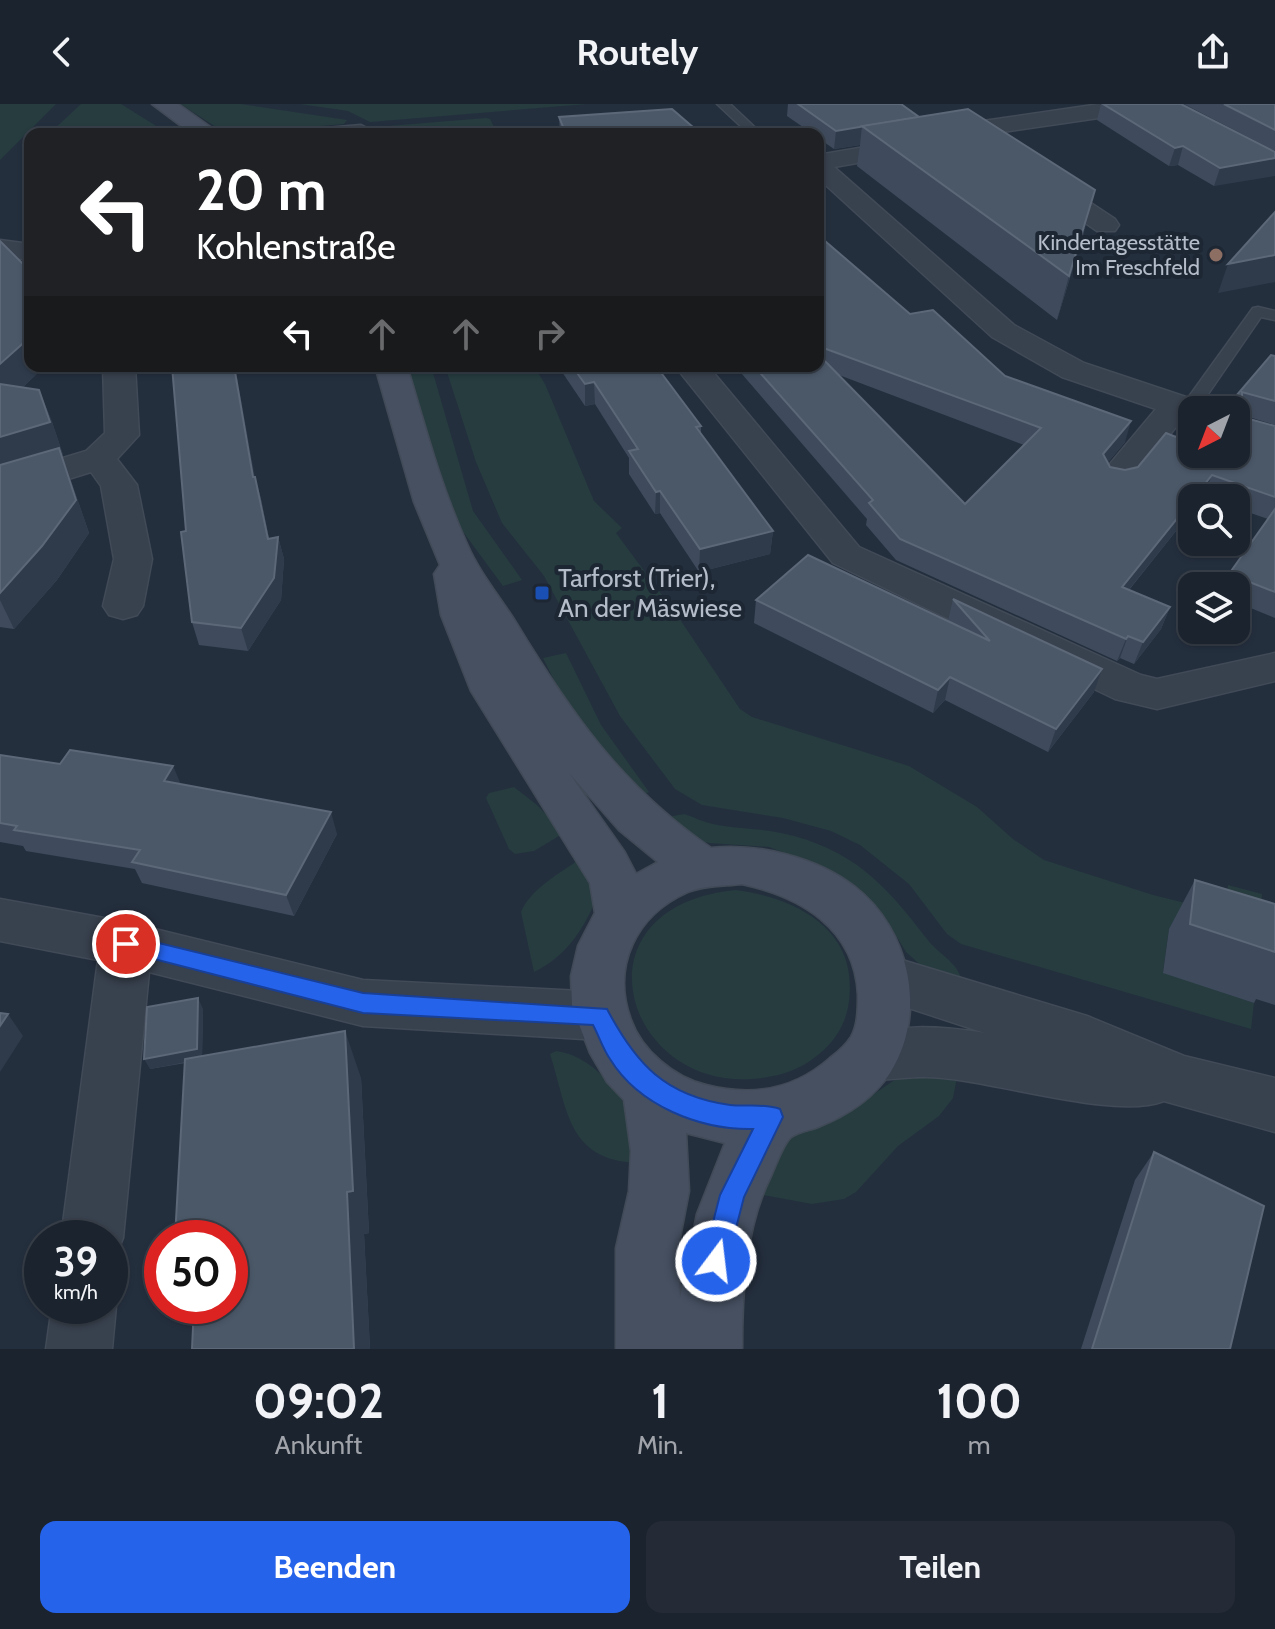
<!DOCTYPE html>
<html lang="de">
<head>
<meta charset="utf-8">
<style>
  :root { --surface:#1b232e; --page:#242b36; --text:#f1f3f6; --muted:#a0a4aa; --line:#39404a; --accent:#2563eb }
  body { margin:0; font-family:Cabin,sans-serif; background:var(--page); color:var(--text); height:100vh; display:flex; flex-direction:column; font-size:30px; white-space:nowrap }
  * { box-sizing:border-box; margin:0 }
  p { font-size:26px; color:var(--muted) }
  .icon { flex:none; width:44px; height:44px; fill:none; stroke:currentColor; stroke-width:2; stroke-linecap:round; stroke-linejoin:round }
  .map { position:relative; height:1245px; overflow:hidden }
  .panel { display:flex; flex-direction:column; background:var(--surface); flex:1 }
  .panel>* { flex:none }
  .guide { position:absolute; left:24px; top:24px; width:800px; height:244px; border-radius:16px; box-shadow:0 2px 6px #0004,0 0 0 2px var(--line); background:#202124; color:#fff; overflow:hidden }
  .needle { width:52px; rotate:222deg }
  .fabs { position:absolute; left:1178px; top:292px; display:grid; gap:16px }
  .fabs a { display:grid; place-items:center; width:72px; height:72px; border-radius:16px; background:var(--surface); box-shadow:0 2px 6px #0004,0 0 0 2px var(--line); font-size:40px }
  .speed { position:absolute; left:24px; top:1116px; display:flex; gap:16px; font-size:40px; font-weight:700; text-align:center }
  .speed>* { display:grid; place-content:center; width:104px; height:104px; border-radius:50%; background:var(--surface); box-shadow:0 2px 6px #0004,0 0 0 2px var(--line); line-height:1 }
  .speed small { font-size:20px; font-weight:400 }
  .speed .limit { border:12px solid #d22; background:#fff; color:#111 }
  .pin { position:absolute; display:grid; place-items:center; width:68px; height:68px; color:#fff; margin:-34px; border:4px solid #fff; border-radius:50%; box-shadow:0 2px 8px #0007 }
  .me { position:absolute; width:88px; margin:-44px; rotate:15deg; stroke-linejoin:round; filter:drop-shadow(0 0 6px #0008) }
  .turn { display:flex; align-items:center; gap:28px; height:168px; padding:0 40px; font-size:36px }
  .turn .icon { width:104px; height:104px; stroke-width:2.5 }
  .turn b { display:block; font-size:56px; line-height:68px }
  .lanes { display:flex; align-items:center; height:76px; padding:0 40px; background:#0003; justify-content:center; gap:40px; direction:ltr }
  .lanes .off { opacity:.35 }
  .eta { display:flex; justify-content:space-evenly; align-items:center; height:136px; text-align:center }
  .eta b { font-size:48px; font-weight:800; line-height:56px }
  .primary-button { display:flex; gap:16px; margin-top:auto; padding:16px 40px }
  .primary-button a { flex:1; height:92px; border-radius:16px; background:var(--accent); color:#fff; font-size:32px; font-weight:800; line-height:92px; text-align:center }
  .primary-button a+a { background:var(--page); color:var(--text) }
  header { display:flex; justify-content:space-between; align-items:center; height:104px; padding:0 40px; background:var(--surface); font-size:36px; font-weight:800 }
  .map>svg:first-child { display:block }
  .green { fill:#263c3f }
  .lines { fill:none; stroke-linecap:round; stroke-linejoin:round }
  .service-casing { stroke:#414a57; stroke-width:3 }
  .minor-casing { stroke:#414a57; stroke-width:3 }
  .secondary-casing { stroke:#414a57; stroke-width:3 }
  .service { fill:#38414e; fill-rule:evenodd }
  .minor { fill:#38414e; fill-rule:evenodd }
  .secondary { fill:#465061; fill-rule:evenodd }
  .wall { fill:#3f4b5c; fill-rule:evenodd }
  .shaded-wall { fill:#2f3b4b }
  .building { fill:#4b5868; stroke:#5c6777; stroke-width:2 }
  .route { fill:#2563eb; stroke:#184099; stroke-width:2 }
  .education-dot { fill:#8d6e63; stroke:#1d2633; stroke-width:3 }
  .transit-dot { fill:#1a4fb4; stroke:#1d2633; stroke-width:3 }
  .labels { text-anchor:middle; stroke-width:8; stroke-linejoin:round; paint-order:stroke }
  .far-poi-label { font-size:22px; fill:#b4bcc9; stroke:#1d2633; text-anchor:end }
  .poi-label { font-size:26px; fill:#b4bcc9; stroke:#1d2633; text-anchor:start }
</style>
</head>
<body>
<header><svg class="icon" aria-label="back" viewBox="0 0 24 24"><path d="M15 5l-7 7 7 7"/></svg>Routely<svg class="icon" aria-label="share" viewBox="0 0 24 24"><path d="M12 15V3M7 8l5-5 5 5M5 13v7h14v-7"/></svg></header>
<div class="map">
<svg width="1275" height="1245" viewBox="0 0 1275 1245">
  <rect width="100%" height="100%" fill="#242f3e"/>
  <g class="green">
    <polygon points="0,0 56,0 0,56"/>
    <polygon points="81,0 121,0 169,30 49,30"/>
    <polygon points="180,0 241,0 347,16 344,20 232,30 224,28"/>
    <polygon points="300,0 587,0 370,18 348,7"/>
    <polygon points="486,14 490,15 497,29 367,30 388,22"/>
    <polygon points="406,262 431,262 473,407 522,476 503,482 458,421"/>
    <polygon points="445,262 534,262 545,280 594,397 622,424 616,429 677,511 740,605 752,613 909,662 977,703 1013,735 1044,756 1153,791 1226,809 1228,781 1262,790 1258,849 1172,823 1169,825 1163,868 1254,899 1251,925 961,840 947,830 909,780 860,741 831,727 783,714 702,701 675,685 620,612 544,472 502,419 476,358"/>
    <polygon points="566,549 601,621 649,688 631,695 578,625 543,554"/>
    <polygon points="514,683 537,701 564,729 534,747 515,750 509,745 486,694 489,689"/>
    <path d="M684 710C694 713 703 718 713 720 735 725 758 724 781 729 852 744 885 780 927 835 939 851 957 857 962 877L925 865 906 848 884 812 853 781 831 767 769 743 709 739 689 734 662 714Z"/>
    <path d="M581 754 596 795C584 826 564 854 534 868L521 808C531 784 561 769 581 754Z"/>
    <path d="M736 786C783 792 842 815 849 870 853 905 843 933 814 954 796 968 775 973 752 975 622 984 571 802 736 786Z"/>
    <path d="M556 947C592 951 623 990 635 1022 640 1032 639 1047 639 1059 567 1057 568 1006 550 950Z"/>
    <polygon points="958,968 953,994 939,1012 898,1042 856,1088 844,1095 812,1100 758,1090 755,1071 794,1029 840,1013 899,973"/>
  </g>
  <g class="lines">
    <g class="service-casing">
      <g id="service">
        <polygon points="717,0 730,0 762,30 749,30"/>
        <polygon points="361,21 367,24 365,26 297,30 303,26"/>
        <polygon points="1258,203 1275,207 1275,216 1261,213 1197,306 1189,310 1183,309 1181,305 1183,301 1253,204"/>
      </g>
    </g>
    <g class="minor-casing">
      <g id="minor">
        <polygon points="1100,0 1158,0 1147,7 989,30 986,36 978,38 834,63 1014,221 1084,259 1204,299 1209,306 1192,306 1192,316 1183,314 1130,381 1117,384 1104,381 1099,373 1156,305 1062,273 992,233 818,74 818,51 958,27 961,21 969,19"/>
        <polygon points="1038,67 1047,70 1115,115 1119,121 1115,127 1097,127 1029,80 1025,75 1029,70"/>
        <polygon points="0,136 30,140 30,156 0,152"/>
        <polygon points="103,262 135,262 139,331 117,355 137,381 152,455 143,502 137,511 123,515 109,511 103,502 114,455 101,382 91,368 0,396 0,373 86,347 105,329"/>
        <polygon points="675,262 708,262 859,443 1141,571 1157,575 1275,549 1275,577 1157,605 1115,595 833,459"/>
        <polygon points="0,795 126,818 363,876 600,888 619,895 627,912 619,929 600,936 363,922 149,868 123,1134 114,1156 110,1157 110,1134 61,1134 98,856 0,837"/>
        <path d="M882 850 1087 912 1184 952 1275 974V1028L1164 997C1111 1017 987 973 924 973 897 973 876 980 850 971L842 953 850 935C893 919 941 922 985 929L863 889 856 873 863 857Z"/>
        <polygon points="110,1187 116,1202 112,1245 46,1245 52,1202 110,1202"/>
      </g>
    </g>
    <g class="secondary-casing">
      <g id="secondary">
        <polygon points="152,0 178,0 220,30 192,30"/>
        <path d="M375 262H407C425 322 441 383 467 440 479 468 499 492 515 517 570 608 622 683 711 744 758 739 817 753 855 783 910 826 928 909 890 969 873 995 846 1012 818 1023 811 1026 796 1028 790 1034 782 1043 776 1061 771 1072 745 1123 742 1189 742 1245H616V1144L629 1087 631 1047 624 996 607 978 590 949 572 902 571 872 578 842 595 809 590 779 471 587 441 511 434 470 440 461 414 398ZM569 669 619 726 658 758 636 770 624 747ZM742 780C801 793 855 824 858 891 858 904 858 921 851 933 846 941 838 948 830 954 795 985 752 993 706 981 675 974 642 947 631 916 611 862 636 811 688 788 704 781 725 782 742 780ZM686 1029 725 1039 697 1110 680 1194 678 1144 689 1087Z"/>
      </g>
    </g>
    <use href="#service" class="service"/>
    <use href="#minor" class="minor"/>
    <use href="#secondary" class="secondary"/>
  </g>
  <g class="wall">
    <polygon points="788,0 901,0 1084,128 1057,216 857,62 860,41 834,45 818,34 818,30 813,30 787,12"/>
    <polygon points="1101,0 1181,0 1275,48 1214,82 1178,61 1169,62 1097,16"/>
    <polygon points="1184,0 1275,0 1275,47"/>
    <polygon points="559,13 701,30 560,30"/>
    <path d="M818 131 910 210 1005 272 1125 338 1108 358 1110 363 1125 366 1192 350 1224 306 1275 252V321L1242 311V313L1275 322V514L1236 498V482H1224L1229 470 1268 415 1236 404V394H1207L1204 393 1203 394H1192V407L1129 486 1170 503 1161 525 1134 560 1120 554 1117 557 896 456 866 421 867 415 735 262H818ZM839 271 1024 341 965 400Z"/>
    <polygon points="0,137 45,262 23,283 39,286 52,318 63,351 62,351 89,429 57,476 14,525 0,523"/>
    <polygon points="558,262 656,262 701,322 701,331 773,427 770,450 699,468 660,409 655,410 629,370 629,354 595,300 585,302"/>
    <polygon points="255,373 261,395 269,435 278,433 284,455 281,496 248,547 199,541 192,518"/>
    <polygon points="953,495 1094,588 1048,648 945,596 933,609 754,519 756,496 948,517"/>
    <polygon points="0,651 181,680 337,730 294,812 142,779 135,765 26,747 23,742 0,738"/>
    <polygon points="1195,776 1275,800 1275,901 1256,895 1254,899 1163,869 1169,825"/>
    <polygon points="203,905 202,952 361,974 369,1129 364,1130 370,1245 192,1245 193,1215 183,1202 230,1202 185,959 150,965"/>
    <polygon points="1154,1048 1230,1245 1081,1245 1135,1076"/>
  </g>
  <g class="shaded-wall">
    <polygon points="862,22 860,41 834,45 836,27"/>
    <polygon points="1183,42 1178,61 1169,62 1175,44"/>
    <polygon points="1275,54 1275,72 1214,82 1220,64"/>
    <polygon points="1095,86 1084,128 1057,216 1069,172"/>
    <polygon points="1275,151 1275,178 1218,189 1228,160"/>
    <polygon points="30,233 30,262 45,262 0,305 0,260"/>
    <polygon points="234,262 235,262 259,396 253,373"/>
    <polygon points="594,278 595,300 585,302 585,280"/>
    <polygon points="39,286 52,318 63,351 62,351 89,429 57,476 14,525 0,496 0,333"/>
    <polygon points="1131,317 1125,338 1097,371 1103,350"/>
    <polygon points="1212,371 1203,394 1194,394"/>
    <polygon points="255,373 261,395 274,458 268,435"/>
    <polygon points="660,387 660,409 655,410 656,388"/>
    <polygon points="1192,396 1192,407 1114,504 1122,483"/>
    <polygon points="773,427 770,450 699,468 700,445"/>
    <polygon points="278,433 284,455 281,496 248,547 241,524"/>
    <polygon points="1170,503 1161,525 1134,560 1143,538"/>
    <polygon points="1128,532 1120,554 1117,557 1126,535"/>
    <polygon points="1102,565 1094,588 1048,648 1056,625"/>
    <polygon points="950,573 945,596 933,609 938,586"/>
    <polygon points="173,662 182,683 164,677"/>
    <polygon points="331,708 337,730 294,812 286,791"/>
    <polygon points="198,894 203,905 202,955 150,965 144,955"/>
    <polygon points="8,910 23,932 0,968 0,922"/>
    <polygon points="345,927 361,974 369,1129 364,1130 370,1245 354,1245 347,1088"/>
  </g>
  <g class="building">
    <polygon points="798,0 901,0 919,13 836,27"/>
    <polygon points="1103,0 1181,0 1275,48 1275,54 1220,64 1183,42 1175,44"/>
    <polygon points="1224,0 1275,0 1275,26"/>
    <polygon points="672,5 701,30 566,30 559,13"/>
    <polygon points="968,5 1095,86 1069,172 862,22"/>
    <polygon points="30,63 30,77 24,64"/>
    <polygon points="1275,108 1275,151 1228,160"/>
    <polygon points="818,131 910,210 933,206 1005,272 1131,317 1103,350 1110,363 1125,366 1138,363 1166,329 1176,333 1182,325 1192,328 1192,350 1236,350 1236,306 1224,306 1271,251 1275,252 1275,297 1242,288 1242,313 1275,322 1275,393 1212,371 1194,394 1192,394 1192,396 1122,483 1170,503 1143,538 1128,532 1126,535 900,435 869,399 873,396 754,262 818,262 818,250 965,400 1041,324 818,242"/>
    <polygon points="0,137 30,167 30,233 0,260"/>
    <polygon points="172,262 234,262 253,373 255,373 268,435 278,433 274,474 241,524 192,518 181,428 186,427"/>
    <polygon points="572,262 656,262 701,322 696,323 773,427 700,445 660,387 656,388 629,347 638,345 594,278 585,280"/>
    <polygon points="0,280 39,286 50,318 0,333"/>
    <polygon points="59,344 76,396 42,442 0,489 0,361"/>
    <polygon points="1275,405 1275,488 1229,470"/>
    <polygon points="808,451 990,537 953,495 1102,565 1056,625 950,573 938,586 756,496"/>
    <polygon points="70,646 173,662 164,677 331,708 286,791 132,758 140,746 14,726 17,722 0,719 0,651 60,660"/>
    <polygon points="1195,776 1275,800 1275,848 1190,820"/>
    <polygon points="198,894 197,945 144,955 147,903"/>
    <polygon points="0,909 8,910 0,922"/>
    <polygon points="345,927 353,1087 347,1088 354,1245 192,1245 194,1202 230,1202 230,1134 175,1134 185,955"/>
    <polygon points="1154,1048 1264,1102 1230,1245 1092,1245"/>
  </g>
  <path class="route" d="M126 831 363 889 607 905C636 960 665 992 730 1001 746 1003 764 999 780 1005L783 1013 744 1093 725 1167 716 1170 707 1167 703 1157 720 1091 753 1025C700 1026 639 1002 610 955 603 945 599 932 593 921L363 909 119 846 116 840 119 833Z"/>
  <circle class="education-dot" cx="1216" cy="151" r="8"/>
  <rect class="transit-dot" x="534" y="481" width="16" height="16" rx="4"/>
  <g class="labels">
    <g class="far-poi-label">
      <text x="1200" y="146">Kindertagesstätte<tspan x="1200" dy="25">Im Freschfeld</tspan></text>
    </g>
    <g class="poi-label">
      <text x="558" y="483">Tarforst (Trier),<tspan x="558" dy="30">An der Mäswiese</tspan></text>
    </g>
  </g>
</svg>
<div class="fabs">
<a><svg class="needle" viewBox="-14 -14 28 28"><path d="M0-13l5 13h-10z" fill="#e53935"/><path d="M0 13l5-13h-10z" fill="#a0a4aa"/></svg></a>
<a><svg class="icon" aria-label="search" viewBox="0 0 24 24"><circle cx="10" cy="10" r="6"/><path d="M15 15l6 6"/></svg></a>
<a><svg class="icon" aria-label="layers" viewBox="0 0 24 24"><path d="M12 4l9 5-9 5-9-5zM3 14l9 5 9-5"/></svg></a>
</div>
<div class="speed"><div>39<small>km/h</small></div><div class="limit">50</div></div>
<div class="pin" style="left:126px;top:840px;background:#d93025"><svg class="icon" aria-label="arrive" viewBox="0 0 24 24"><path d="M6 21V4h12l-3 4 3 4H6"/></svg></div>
<svg class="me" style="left:716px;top:1157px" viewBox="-20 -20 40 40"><circle r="17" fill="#2563eb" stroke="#fff" stroke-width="3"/><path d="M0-11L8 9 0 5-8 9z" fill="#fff"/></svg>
<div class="guide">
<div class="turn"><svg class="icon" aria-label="left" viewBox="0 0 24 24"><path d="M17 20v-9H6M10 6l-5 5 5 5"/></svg><div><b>20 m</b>Kohlenstraße</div></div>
<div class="lanes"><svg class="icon" aria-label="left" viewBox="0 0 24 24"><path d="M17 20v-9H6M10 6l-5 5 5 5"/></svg><svg class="icon off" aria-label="ahead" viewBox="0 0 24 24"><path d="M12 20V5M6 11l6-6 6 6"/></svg><svg class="icon off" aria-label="ahead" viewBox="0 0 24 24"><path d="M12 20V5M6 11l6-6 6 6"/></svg><svg class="icon off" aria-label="right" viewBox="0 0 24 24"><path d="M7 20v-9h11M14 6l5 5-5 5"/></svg></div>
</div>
</div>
<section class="panel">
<div class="eta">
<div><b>09:02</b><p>Ankunft</p></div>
<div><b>1</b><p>Min.</p></div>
<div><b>100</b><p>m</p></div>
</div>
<div class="primary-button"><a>Beenden</a><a>Teilen</a></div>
</section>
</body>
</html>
